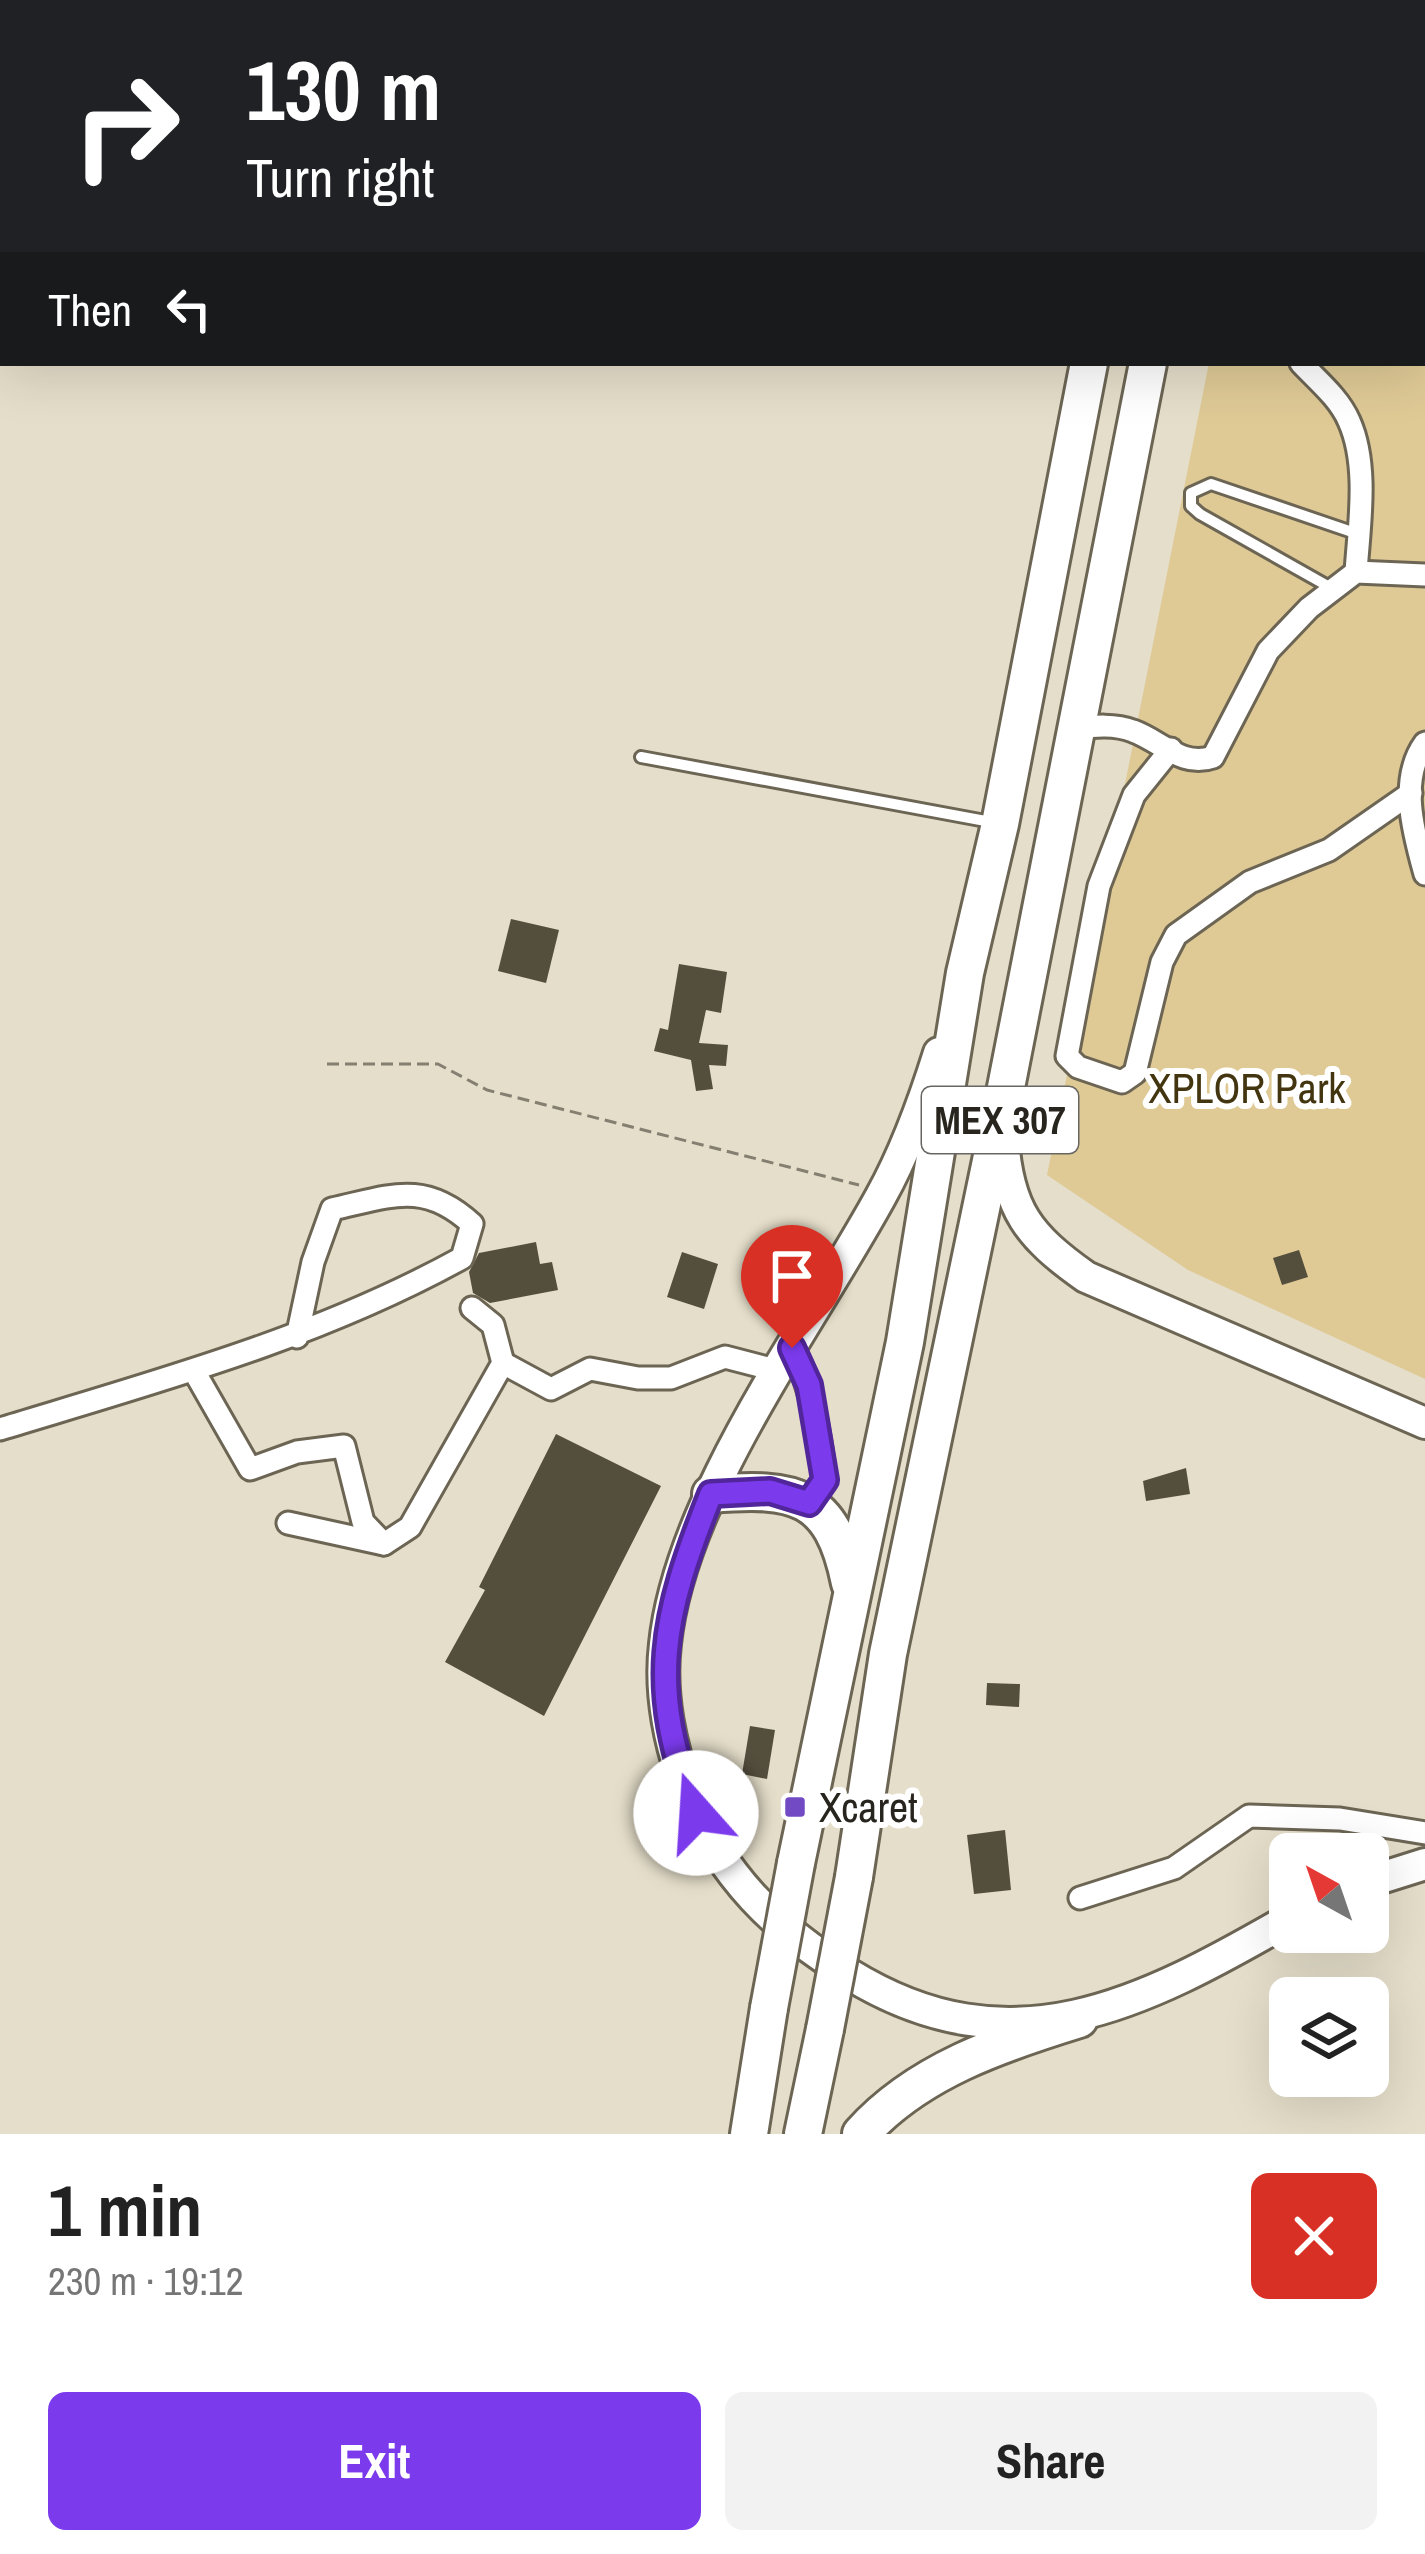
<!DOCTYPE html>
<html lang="en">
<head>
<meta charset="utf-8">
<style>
  :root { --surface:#fff; --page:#f2f2f2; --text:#222; --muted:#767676; --accent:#7c3aed }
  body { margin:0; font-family:"Archivo Narrow",sans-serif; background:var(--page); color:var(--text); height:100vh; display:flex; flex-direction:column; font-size:45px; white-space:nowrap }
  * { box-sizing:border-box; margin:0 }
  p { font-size:39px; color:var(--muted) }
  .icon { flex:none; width:66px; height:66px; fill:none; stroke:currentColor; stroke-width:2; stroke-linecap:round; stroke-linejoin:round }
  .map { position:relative; height:2134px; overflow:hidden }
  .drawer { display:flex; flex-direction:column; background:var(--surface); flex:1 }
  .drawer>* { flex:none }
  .guide { position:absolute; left:0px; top:0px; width:1425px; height:366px; box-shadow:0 12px 48px #0002; background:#202124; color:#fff; overflow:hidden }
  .needle { width:78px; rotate:320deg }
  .controls { position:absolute; left:1269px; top:1833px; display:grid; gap:24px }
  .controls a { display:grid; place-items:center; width:120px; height:120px; border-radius:18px; background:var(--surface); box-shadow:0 12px 48px #0002; font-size:60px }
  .pin { position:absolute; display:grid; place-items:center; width:102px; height:102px; color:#fff; margin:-123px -51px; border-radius:50% 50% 50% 0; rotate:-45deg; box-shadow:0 0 12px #0007 }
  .pin .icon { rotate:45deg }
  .me { position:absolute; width:132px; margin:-66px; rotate:341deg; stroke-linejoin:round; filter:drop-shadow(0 0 9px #0008) }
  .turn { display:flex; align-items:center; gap:42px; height:252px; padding:0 48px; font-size:54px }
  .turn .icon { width:156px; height:156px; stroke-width:2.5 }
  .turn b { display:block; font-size:84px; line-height:102px }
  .then { display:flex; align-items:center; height:114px; padding:0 48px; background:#0003; gap:24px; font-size:45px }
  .round { display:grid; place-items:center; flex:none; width:126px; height:126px; border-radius:18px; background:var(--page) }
  .headline { display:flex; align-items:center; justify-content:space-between; height:204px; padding:0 48px }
  h1 { font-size:72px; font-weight:800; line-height:90px }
  .button { display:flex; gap:24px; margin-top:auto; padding:24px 48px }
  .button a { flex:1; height:138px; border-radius:18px; background:var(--accent); color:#fff; font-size:48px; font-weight:800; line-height:138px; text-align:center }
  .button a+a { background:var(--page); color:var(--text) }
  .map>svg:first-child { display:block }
  .green { fill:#dfca96 }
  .building { fill:#544e3d }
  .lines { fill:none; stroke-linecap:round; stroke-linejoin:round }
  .service-casing { stroke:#6c6554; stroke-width:16 }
  .minor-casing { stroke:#6c6554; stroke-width:27 }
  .secondary-casing { stroke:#6c6554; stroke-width:36 }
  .trunk-casing { stroke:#6c6554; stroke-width:42 }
  .path { stroke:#847f71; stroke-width:3; stroke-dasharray:12 6; stroke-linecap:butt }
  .service { stroke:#fff; stroke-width:10 }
  .minor { stroke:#fff; stroke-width:21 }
  .secondary { stroke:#fff; stroke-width:30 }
  .trunk { stroke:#fff; stroke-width:36 }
  .trunk-bridge-casing { stroke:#6c6554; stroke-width:42; stroke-linecap:butt }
  .trunk-bridge { stroke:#fff; stroke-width:36 }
  .route-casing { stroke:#51269a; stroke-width:30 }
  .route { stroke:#7c3aed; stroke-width:21 }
  .poi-dot { fill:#724bc4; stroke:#fff; stroke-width:4.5 }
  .labels { text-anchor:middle; stroke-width:12; stroke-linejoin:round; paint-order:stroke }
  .shield { fill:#fff; stroke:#686662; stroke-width:3 }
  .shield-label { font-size:39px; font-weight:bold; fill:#28251e }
  .park-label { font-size:42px; fill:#42350f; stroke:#fff }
  .poi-label { font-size:42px; fill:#28251e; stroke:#fff; text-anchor:start }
</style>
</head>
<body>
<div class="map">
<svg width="1425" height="2134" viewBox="0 0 1425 2134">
  <rect width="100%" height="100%" fill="#e5deca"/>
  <polygon class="green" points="1282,0 1425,0 1425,1379 1188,1270 1047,1175 1209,363 1422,363 1422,3"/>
  <g class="building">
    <polygon points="511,919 559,930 546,983 498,971"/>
    <polygon points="679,964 727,972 721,1013 706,1010 699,1043 728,1045 726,1066 709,1065 713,1089 696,1091 691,1060 654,1051 660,1028 668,1030"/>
    <polygon points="536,1242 540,1264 552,1262 558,1290 490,1303 473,1293 469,1272 479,1253"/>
    <polygon points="1299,1250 1308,1277 1282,1285 1273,1258"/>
    <polygon points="682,1252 718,1264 704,1309 667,1297"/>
    <polygon points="556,1434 661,1486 544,1716 445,1662 485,1590 479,1587"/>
    <polygon points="1186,1468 1190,1494 1146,1501 1143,1481"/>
    <polygon points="987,1683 1020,1684 1019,1707 986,1705"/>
    <polygon points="750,1726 775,1730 767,1779 742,1774"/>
    <polygon points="1005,1830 1011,1890 974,1894 967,1835"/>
  </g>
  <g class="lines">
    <g class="service-casing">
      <g id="service">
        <polyline points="1333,589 1200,514 1191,506 1191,493 1211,484 1358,534"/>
        <polyline points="641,757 991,822"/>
      </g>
    </g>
    <g class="minor-casing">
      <g id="minor">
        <path d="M1301 363C1318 381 1339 398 1349 421 1369 465 1359 526 1356 572"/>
        <path d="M1075 728C1095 726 1115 724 1133 731 1161 741 1182 768 1213 757L1268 651 1309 608 1356 572 1425 575"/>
        <path d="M1425 743C1398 780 1414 834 1425 874"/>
        <polyline points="1171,749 1134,795 1099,886 1067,1056 1078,1067 1122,1082 1135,1073 1162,962 1176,935 1250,882 1329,850 1411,793"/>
        <path d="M792 1348C812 1391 820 1433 825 1480L809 1503"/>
        <polyline points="503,1363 551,1389 590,1369 638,1378 671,1378 725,1357 779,1371"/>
        <polyline points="194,1371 250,1469 297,1452 344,1446 363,1522 384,1544 410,1527 503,1363 493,1325 472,1308"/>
        <path d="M0 1429C158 1381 317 1338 462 1258L472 1224C424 1180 391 1196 332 1209L313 1262 297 1337"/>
        <polyline points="288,1523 384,1544"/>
        <polyline points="1080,1898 1174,1868 1249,1816 1340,1819 1425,1833"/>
      </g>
    </g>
    <g class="secondary-casing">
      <g id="secondary">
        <path d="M939 1053C924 1101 906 1151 881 1196 810 1326 680 1497 665 1644 659 1694 670 1748 689 1795 720 1875 777 1930 849 1974 1011 2074 1144 2003 1290 1919"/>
        <path d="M1003 1139C1008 1210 1028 1236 1086 1277L1425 1423"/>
        <polyline points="1368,1882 1425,1864"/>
      </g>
    </g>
    <g class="trunk-casing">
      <g id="trunk">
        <polyline points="1158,3 1159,0"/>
        <polyline points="1219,3 1220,0"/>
        <path d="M711 1494C795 1487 832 1494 850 1583"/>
        <polyline points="796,1863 905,1342 965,973 1000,824 1089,363"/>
        <polyline points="854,1877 888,1654 1001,1113 1148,363"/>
        <polyline points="749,2134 769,2008"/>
        <polyline points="803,2134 825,2029"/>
        <path d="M861 2134C917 2071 1001 2043 1079 2019"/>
      </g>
    </g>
    <g class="path">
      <polyline points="1249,3 1249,0"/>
      <polyline points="0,23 3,24"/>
      <polyline points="327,1064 438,1064 487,1090 859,1185"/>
    </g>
    <use href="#service" class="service"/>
    <use href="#minor" class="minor"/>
    <use href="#secondary" class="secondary"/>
    <use href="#trunk" class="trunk"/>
    <g class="trunk-bridge-casing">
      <g id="trunk-bridge">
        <polyline points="769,2008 796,1863"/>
        <polyline points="825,2029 854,1877"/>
      </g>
    </g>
    <use href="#trunk-bridge" class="trunk-bridge"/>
  </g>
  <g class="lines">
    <g class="route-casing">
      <path id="route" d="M696 1813C646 1686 662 1617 711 1494L770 1491 809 1503 825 1480 809 1385 792 1348"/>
    </g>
    <use href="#route" class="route"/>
  </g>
  <rect class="poi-dot" x="783" y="1795" width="24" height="24" rx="6"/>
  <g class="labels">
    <rect class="shield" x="922" y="1087" width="156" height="66" rx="9"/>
    <g class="shield-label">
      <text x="1000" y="1134">MEX 307</text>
    </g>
    <g class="park-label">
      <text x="1247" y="1103">XPLOR Park</text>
    </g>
    <g class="poi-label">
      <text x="819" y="1822">Xcaret</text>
    </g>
  </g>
</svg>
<div class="controls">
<a><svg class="needle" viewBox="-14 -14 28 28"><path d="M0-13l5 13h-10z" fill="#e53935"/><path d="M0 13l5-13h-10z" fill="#767676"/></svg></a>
<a><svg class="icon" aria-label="layers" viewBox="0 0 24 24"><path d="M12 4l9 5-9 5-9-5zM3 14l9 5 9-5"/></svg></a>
</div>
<div class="pin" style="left:792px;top:1348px;background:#d93025"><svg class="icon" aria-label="arrive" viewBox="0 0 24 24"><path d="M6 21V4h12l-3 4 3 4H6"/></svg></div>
<svg class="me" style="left:696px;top:1813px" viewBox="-20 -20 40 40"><circle r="19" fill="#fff"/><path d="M0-13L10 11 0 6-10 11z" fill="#7c3aed"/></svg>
<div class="guide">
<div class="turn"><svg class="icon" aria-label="right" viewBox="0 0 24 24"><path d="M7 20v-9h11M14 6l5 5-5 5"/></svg><div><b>130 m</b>Turn right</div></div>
<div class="then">Then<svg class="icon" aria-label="left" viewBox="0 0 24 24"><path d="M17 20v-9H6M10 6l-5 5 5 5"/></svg></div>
</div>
</div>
<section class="drawer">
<div class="headline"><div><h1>1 min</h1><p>230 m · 19:12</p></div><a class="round" style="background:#d93025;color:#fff"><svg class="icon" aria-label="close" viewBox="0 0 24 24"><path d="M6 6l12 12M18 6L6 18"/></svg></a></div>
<div class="button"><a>Exit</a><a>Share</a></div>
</section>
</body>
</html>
